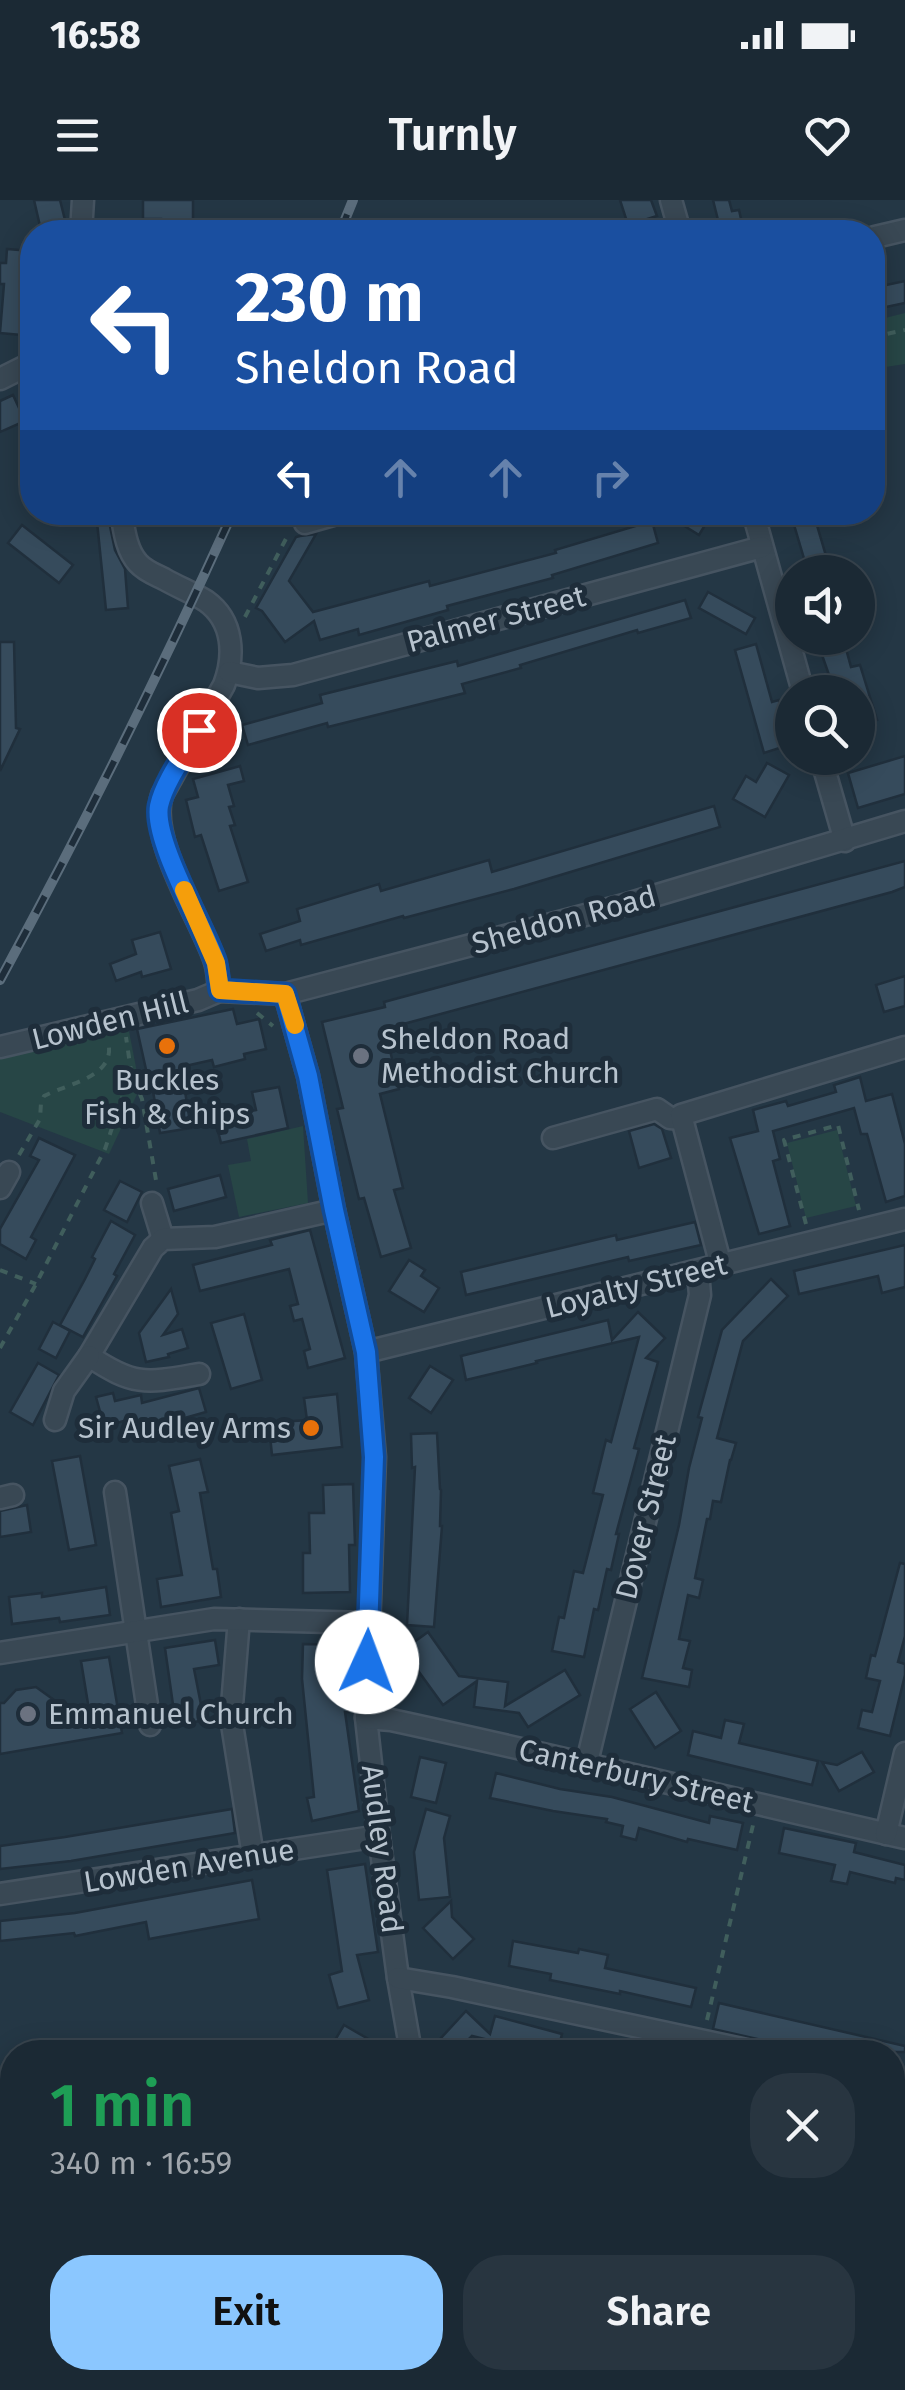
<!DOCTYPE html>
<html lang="en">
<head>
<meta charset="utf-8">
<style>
  :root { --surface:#1b2934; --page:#283540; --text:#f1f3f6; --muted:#a0a6ac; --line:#39454f; --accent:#8bc7ff }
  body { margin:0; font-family:"Fira Sans",sans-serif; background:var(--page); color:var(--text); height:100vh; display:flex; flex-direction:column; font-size:38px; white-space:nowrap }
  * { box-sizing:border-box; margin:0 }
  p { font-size:32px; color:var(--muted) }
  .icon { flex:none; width:55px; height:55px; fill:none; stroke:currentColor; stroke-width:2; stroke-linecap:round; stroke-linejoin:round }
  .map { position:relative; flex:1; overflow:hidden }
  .details { position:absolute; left:0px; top:1840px; width:905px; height:350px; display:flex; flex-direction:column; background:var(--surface); border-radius:40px 40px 0 0; box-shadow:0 5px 25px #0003,0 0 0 2px var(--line) }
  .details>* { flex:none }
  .banner { position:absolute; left:20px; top:20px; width:865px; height:305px; border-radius:40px; box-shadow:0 5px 25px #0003,0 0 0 2px var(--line); background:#1a4fa0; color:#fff; overflow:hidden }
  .controls { position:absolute; left:775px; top:355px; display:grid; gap:20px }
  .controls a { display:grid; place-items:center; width:100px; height:100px; border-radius:50%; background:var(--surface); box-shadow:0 5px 25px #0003,0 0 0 2px var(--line); font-size:50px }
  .pin { position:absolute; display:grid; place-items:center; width:85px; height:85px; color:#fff; margin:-42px; border:5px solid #fff; border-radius:50%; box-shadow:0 2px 10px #0007 }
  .me { position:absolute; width:110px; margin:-55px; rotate:2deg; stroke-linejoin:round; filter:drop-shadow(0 0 8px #0008) }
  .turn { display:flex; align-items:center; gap:35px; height:210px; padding:0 50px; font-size:45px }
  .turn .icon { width:130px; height:130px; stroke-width:2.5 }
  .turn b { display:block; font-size:70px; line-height:85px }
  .lanes { display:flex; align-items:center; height:95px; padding:0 50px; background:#0003; justify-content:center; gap:50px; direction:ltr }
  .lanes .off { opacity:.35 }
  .round { display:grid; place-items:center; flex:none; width:105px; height:105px; border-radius:40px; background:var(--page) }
  .head { display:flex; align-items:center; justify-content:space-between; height:170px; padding:0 50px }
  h1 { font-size:60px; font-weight:600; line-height:75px; color:#1e9e55 }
  .action { display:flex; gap:20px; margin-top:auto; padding:20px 50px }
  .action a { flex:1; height:115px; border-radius:40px; background:var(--accent); color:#111; font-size:40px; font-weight:600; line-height:115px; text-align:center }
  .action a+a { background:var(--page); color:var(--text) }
  .status { display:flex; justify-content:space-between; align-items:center; height:70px; padding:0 50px; background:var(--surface); direction:ltr }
  .status svg { height:28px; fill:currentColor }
  header { display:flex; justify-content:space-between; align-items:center; height:130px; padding:0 50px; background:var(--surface); font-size:45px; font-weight:600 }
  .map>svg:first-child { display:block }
  .green { fill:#274646 }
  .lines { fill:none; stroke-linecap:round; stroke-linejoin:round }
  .stream { stroke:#162f45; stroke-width:6 }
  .building { fill:#364b5c; stroke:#202f3c; stroke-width:2.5 }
  .minor-casing { stroke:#465461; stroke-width:25 }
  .path { stroke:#405e5c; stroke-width:4; stroke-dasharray:8 8; stroke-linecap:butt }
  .minor { stroke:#394854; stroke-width:20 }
  .rail-casing { stroke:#5b6d7c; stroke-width:10 }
  .rail { stroke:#1e2d3a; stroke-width:6; stroke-dasharray:19; stroke-linecap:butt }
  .route-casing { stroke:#114b97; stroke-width:25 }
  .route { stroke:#1a73e8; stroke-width:18 }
  .slow { stroke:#f59e0b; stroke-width:18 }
  .food-dot { fill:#e8710a; stroke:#1e2d3a; stroke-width:4 }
  .worship-dot { fill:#6b7280; stroke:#1e2d3a; stroke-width:4 }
  .labels { text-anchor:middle; stroke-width:10; stroke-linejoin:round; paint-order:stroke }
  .street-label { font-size:30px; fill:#b7c3ce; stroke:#1e2d3a }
  .poi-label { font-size:30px; fill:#b7c3ce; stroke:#1e2d3a; text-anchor:start }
</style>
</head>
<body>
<div class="status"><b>16:58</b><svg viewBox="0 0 49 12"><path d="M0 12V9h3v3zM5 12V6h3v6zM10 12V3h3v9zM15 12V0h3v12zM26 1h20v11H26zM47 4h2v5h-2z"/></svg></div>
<header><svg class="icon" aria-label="menu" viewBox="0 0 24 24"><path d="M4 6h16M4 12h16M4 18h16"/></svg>Turnly<svg class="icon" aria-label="heart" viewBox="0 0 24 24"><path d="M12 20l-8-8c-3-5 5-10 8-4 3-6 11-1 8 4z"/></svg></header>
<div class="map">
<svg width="905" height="2190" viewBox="0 0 905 2190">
  <rect width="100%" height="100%" fill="#243745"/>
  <g class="green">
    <polygon points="905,113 905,164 873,169 873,121"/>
    <polygon points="128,826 140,888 109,954 0,912 0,857"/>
    <polygon points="303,926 308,1003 239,1017 228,965 251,961 247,939"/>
    <polygon points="837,930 856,1006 806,1018 787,943"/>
  </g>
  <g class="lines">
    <polyline class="stream" points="892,2045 905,2051"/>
  </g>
  <g class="building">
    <polygon points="34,0 60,0 65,20 40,26"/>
    <polygon points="143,0 193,0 193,30 161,30 161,19 143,19"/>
    <polygon points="620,0 651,0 657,16 628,25"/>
    <polygon points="713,0 729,0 732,11 739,10 744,32 721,32"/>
    <polygon points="7,49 32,51 32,136 0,133 4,84 0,84 0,63 6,63"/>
    <polygon points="905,81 905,103 872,110 872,88"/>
    <polygon points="13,195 25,221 0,232 0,201"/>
    <polygon points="96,312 107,312 115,350 125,369 128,408 106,410"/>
    <polygon points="662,312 713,312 699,335"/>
    <polygon points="809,312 813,312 829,366 808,372 792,318"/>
    <polygon points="652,321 658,343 552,375 553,378 447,406 448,410 359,435 358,429 320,440 314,421 285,442 262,411 256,408 296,337 300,336 316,334 289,381 313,412 429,381 430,386 556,353 555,350"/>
    <polygon points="22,325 73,365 59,383 8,343"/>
    <polygon points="708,392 755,418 746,434 699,408"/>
    <polygon points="685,400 691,418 638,433 637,430 520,465 521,468 462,484 465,493 328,527 327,523 248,545 242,525 322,503 320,495 457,461 458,466"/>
    <polygon points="816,438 843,438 851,467 860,465 877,520 858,526 858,492 835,492"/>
    <polygon points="0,442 14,442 16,528 20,529 0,571"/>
    <polygon points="756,444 772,502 779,500 792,544 764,553 735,450"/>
    <polygon points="905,556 905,594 858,608 848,573"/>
    <polygon points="767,563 789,575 765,617 733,599 746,576 756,582"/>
    <polygon points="240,566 244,581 228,585 234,606 229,607 235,625 230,626 248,682 219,691 201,635 195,637 186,600 198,597 193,579"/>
    <polygon points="714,606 720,627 514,689 404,718 403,716 301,745 300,740 266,751 260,734 300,721 297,709 379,684 381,691 489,660 492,672"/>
    <polygon points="905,661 905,687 892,692 385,829 399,889 380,894 403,988 394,990 411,1048 381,1057 364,998 359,999 337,909 343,908 322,822 385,807 384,802"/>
    <polygon points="160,732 171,769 142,777 141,772 116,781 110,764 136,754 132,740"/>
    <polygon points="905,776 905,806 884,812 876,785"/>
    <polygon points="233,809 237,824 259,819 266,849 244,854 245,859 214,867 212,860 181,867 191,928 160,933 150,873 147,874 137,829"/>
    <polygon points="860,877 866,901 892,894 905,944 905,996 886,1002 867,934 861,934 854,908 773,931 780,959 773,961 790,1026 759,1034 730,938 758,931 753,910 786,901 788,906 836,892 834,885"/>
    <polygon points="279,887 288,928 221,943 215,919 256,910 252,892"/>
    <polygon points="654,924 662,929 671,958 639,968 629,931"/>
    <polygon points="39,938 75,955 31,1037 36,1040 26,1059 0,1044 0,1029 39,960 30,956"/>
    <polygon points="220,975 226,997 174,1011 168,989"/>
    <polygon points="120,981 142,992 127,1022 104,1010"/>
    <polygon points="111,1021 135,1035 114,1074 117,1076 83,1137 60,1125 85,1079 95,1059 92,1057"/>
    <polygon points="695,1022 701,1045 629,1061 628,1057 466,1095 461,1072 616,1035 617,1040"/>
    <polygon points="310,1030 345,1158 308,1168 304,1151 310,1149 302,1119 294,1121 290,1106 298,1104 289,1069 200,1091 193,1065 272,1045 270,1040"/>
    <polygon points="905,1045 905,1087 882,1093 878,1076 799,1094 794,1071"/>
    <polygon points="409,1060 425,1070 421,1076 439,1088 424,1112 389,1091"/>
    <polygon points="771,1079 788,1096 743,1141 717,1238 736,1243 731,1260 730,1260 721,1302 713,1301 710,1319 707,1319 695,1378 703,1380 699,1398 688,1395 679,1439 690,1441 683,1468 692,1470 689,1487 642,1478 679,1325 689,1268 702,1218 698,1217 722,1130"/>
    <polygon points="171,1089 178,1114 163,1135 182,1129 188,1148 168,1154 169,1157 146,1162 139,1133"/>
    <polygon points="638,1112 665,1138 646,1158 658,1162 634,1248 639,1249 616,1334 619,1334 611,1370 607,1369 598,1410 594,1409 584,1457 552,1451 559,1417 564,1418 574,1371 583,1373 603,1295 593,1293 606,1240 611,1242 639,1137 536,1161 537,1163 466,1180 461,1156 608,1120 612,1140"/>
    <polygon points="244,1114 262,1180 231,1189 211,1123"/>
    <polygon points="53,1122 70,1131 56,1158 39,1149"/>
    <polygon points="38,1163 59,1175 33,1225 10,1212"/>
    <polygon points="430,1166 453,1180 431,1213 409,1198"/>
    <polygon points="199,1188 206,1212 174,1221 174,1218 153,1225 153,1223 130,1228 128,1220 104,1226 96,1197 113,1193 115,1201 141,1195 142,1203"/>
    <polygon points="337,1194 342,1247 272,1255 270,1236 281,1235 280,1222 307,1220 304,1198"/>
    <polygon points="437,1233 440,1289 441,1290 440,1326 442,1326 434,1427 407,1425 415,1267 412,1268 411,1234"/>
    <polygon points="80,1256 96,1345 69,1350 52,1261"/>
    <polygon points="200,1259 208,1292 200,1293 213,1369 217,1369 221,1397 161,1407 157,1379 182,1375 171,1313 179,1311 169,1266"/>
    <polygon points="353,1284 355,1345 349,1345 350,1392 303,1393 303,1353 310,1353 309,1313 324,1313 323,1285"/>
    <polygon points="27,1305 31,1332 0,1337 0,1311"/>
    <polygon points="900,1363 905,1364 905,1436 898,1462 905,1464 905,1475 890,1536 858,1528 862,1510 872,1512 880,1481 866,1478 871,1455 875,1456"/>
    <polygon points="106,1387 110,1415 60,1422 59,1418 12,1424 9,1397 42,1393 42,1397"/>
    <polygon points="428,1432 459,1476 508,1482 505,1506 565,1470 580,1495 528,1527 519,1513 474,1507 477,1481 443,1505 403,1450"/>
    <polygon points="215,1440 219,1465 194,1469 204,1520 176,1526 165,1448"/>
    <polygon points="303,1444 348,1445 348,1475 343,1475 348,1512 345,1512 359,1611 312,1621 307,1598 314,1597 302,1479"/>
    <polygon points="109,1457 122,1533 0,1554 0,1503 4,1503 16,1490 36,1487 54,1500 58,1527 91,1522 81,1461"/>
    <polygon points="656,1492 681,1531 655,1548 630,1509"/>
    <polygon points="725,1520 744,1524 739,1543 818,1561 812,1585 688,1555 693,1531 721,1538"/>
    <polygon points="862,1552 874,1572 839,1591 822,1562 837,1565"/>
    <polygon points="420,1557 446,1563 436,1603 411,1597"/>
    <polygon points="496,1573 560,1589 612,1597 709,1623 710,1616 743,1623 737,1650 688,1639 687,1642 639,1628 636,1640 621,1636 623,1626 606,1622 607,1619 553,1611 490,1598"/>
    <polygon points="232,1609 235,1633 71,1661 0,1669 0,1646 65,1637"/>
    <polygon points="426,1609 450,1616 444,1638 450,1697 419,1700 414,1652"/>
    <polygon points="784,1628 856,1643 854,1652 905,1665 905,1680 896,1678 895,1683 850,1672 847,1684 831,1681 835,1665 779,1653"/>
    <polygon points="365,1664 378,1752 357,1755 369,1800 338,1808 329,1775 342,1771 327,1670"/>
    <polygon points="252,1680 259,1719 149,1739 146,1722 75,1736 74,1733 0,1741 0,1721 75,1713"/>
    <polygon points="451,1701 452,1717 474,1739 453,1759 423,1728"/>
    <polygon points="513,1741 578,1753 579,1749 608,1755 605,1768 696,1788 691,1807 620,1791 620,1794 550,1780 551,1774 509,1766"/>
    <polygon points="719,1803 905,1846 905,1852 815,1852 713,1829"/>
    <polygon points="466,1811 490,1834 495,1816 562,1834 561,1838 597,1845 596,1852 537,1852 472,1836 456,1852 441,1838"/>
    <polygon points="344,1825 391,1852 328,1852"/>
  </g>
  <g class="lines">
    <g class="minor-casing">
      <g id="minor">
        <polyline points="671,0 680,32"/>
        <polyline points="81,32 83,0"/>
        <polyline points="875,37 905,30"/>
        <polyline points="0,179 32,163"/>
        <path d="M121 312C124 329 126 350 138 363 145 371 156 375 164 379 178 387 193 393 206 401 234 421 235 456 224 485L162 595C148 639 199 716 214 759 218 769 218 780 219 791"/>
        <polyline points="753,312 803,492"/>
        <polyline points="305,323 344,312"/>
        <polyline points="229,472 258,478 293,475 762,347"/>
        <polyline points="821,558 845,641"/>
        <polyline points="285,794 308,876 334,1010 366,1152 375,1257 366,1518 379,1636 398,1778 411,1852"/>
        <polyline points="0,847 198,800 219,791 285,794 627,704 905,621"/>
        <polyline points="553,938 657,909 670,918 682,919"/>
        <polyline points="0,988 9,972"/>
        <polyline points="152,1003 163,1039"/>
        <polyline points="721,1066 681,915 905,847"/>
        <polyline points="366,1152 905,1019"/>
        <path d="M199 1174C147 1183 135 1187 89 1156L153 1048 163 1039 215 1037 334 1010"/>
        <polyline points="55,1220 64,1191 89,1156"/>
        <polyline points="115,1292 150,1525"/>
        <polyline points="0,1298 13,1295"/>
        <polyline points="239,1419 231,1518 253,1656"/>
        <polyline points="0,1453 214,1419 368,1423"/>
        <path d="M366 1518 391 1520C563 1557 734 1599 905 1638"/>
        <polyline points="587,1562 700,1095 698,1071"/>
        <polyline points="886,1634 905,1553"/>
        <polyline points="0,1694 379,1636"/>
        <polyline points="398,1778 452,1787 756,1852"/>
        <polyline points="892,1883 905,1886"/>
        <polyline points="0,2001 12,1997"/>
        <polyline points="399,2190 410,2178"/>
      </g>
    </g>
    <g class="path">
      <polyline points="872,137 905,130"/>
      <polyline points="245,417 289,333"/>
      <polyline points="257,813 273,826"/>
      <polyline points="126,886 139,892 142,899 157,986"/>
      <path d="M19 955 40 919 41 903 44 896C69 883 117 877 108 841"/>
      <polyline points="806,1024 784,940 838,925 859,1010"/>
      <polyline points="0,1070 36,1084"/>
      <polyline points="0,1148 36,1084 105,949 131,871 126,837"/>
      <polyline points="707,1820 753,1625"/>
      <polyline points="892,2109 905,2115"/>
      <polyline points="431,2178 435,2190"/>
    </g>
    <use href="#minor" class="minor"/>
    <g class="rail-casing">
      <g id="rail">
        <polyline points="340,32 353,0"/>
        <path d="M0 780C83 627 161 471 233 312"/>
      </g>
    </g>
    <use href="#rail" class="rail"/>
  </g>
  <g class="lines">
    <g class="route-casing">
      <path id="route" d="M199 530C187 551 164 582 159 606 153 640 202 724 215 760 218 769 218 780 220 790L285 794 308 876 334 1010 366 1152 374 1257 367 1462"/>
    </g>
    <use href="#route" class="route"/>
    <polyline class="slow" points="184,690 216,763 220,790 285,794 295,825"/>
  </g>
  <g class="food-dot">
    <circle cx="167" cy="846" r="10"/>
    <circle cx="311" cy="1228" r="10"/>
  </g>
  <g class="worship-dot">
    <circle cx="361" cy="856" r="10"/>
    <circle cx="28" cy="1514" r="10"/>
  </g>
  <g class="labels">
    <g class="street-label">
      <text transform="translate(496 419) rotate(-15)" y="10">Palmer Street</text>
      <text transform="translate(564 720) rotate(-15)" y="10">Sheldon Road</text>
      <text transform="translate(110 821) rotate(-14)" y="10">Lowden Hill</text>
      <text transform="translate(636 1086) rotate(-14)" y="10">Loyalty Street</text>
      <text transform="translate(646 1317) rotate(-76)" y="10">Dover Street</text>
      <text transform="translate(636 1576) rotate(13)" y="10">Canterbury Street</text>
      <text transform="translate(382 1649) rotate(83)" y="10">Audley Road</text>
      <text transform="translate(189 1666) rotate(-9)" y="10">Lowden Avenue</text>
    </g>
    <g class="poi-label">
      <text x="381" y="849">Sheldon Road<tspan x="381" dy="34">Methodist Church</tspan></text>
      <text x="167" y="890" text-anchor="middle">Buckles<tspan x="167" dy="34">Fish &amp; Chips</tspan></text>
      <text x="291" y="1238" text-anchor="end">Sir Audley Arms</text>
      <text x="48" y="1524">Emmanuel Church</text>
    </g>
  </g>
</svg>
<div class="controls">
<a><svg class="icon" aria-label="sound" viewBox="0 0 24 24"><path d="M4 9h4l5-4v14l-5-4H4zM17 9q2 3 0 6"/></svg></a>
<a><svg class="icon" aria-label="search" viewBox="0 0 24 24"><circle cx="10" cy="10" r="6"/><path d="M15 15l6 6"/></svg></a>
</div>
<div class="pin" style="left:199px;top:530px;background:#d93025"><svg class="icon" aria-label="arrive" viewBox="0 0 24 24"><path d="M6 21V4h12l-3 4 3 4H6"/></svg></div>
<svg class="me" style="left:367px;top:1462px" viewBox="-20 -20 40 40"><circle r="19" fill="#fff"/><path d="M0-13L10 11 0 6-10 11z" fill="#1a73e8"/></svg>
<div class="banner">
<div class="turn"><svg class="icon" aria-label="left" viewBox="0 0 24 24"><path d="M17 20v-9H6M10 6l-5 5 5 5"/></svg><div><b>230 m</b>Sheldon Road</div></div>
<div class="lanes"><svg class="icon" aria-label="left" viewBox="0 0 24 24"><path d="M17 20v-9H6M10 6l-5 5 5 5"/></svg><svg class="icon off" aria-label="ahead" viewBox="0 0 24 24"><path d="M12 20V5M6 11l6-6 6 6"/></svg><svg class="icon off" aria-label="ahead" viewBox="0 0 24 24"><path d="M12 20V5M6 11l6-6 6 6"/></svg><svg class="icon off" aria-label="right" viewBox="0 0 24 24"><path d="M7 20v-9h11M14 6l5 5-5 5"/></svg></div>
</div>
<section class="details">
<div class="head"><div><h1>1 min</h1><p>340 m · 16:59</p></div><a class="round"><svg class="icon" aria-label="close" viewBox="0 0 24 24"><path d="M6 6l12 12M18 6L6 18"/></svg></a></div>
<div class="action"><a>Exit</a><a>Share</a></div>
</section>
</div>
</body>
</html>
